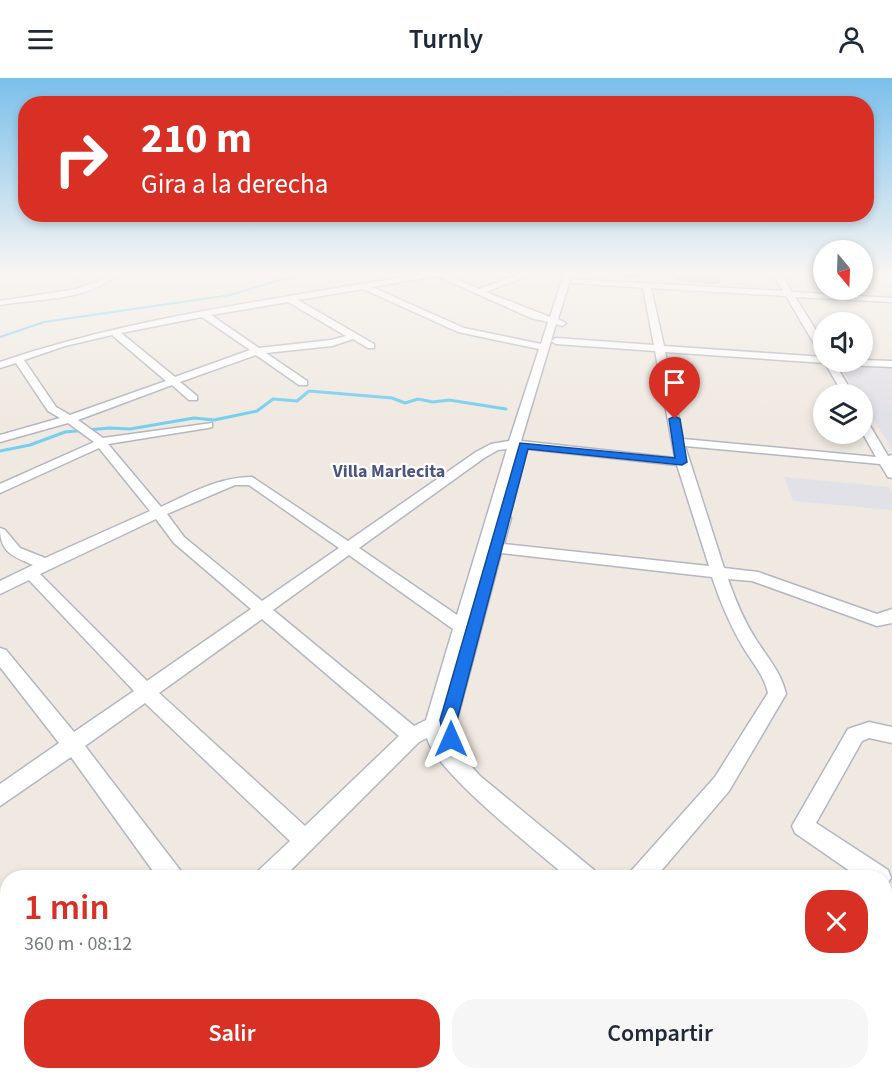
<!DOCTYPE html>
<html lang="es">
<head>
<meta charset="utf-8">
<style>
  :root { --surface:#fff; --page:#f6f6f7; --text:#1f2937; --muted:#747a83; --accent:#d93025 }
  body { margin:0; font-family:"Source Sans 3",sans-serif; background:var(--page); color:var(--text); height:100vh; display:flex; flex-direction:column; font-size:22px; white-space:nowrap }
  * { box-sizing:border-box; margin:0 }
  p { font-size:20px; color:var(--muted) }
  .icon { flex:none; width:33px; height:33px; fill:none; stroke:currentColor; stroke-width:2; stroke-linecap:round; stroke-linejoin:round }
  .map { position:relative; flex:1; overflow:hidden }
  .panel { position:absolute; left:0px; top:792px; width:892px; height:210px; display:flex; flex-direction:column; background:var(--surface); border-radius:24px 24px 0 0; box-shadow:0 3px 9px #0003 }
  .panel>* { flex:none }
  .banner { position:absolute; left:18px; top:18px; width:856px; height:126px; border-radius:24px; box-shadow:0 3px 9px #0003; background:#d93025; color:#fff; overflow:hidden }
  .needle { width:39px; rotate:161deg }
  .buttons { position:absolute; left:813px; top:162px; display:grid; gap:12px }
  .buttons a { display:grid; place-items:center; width:60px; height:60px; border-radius:50%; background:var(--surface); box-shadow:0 3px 9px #0003; font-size:30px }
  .pin { position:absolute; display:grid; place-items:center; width:51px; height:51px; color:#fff; margin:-62px -26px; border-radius:50% 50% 50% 0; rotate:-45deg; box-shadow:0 0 6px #0007 }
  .pin .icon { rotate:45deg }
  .me { position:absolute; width:66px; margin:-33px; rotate:0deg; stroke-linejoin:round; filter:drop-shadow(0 0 4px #0008) }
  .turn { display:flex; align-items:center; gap:21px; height:126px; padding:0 24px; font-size:27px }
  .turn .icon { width:78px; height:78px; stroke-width:2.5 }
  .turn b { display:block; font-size:42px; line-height:51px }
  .round { display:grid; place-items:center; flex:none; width:63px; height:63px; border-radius:24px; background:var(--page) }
  .head { display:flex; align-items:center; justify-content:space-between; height:102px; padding:0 24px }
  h1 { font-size:36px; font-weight:600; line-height:45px; color:var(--accent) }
  .button { display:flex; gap:12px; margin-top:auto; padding:12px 24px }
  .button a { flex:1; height:69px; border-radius:24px; background:var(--accent); color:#fff; font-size:24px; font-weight:600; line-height:69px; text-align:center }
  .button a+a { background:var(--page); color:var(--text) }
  header { display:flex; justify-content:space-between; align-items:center; height:78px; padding:0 24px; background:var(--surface); font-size:27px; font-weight:600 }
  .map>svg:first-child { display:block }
  .industrial { fill:#e3e1e8 }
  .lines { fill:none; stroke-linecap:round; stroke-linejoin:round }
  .stream-far1 { stroke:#75cff0; stroke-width:2 }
  .stream { stroke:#75cff0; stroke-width:3 }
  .minor-casing { stroke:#b4b7c1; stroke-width:3 }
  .minor { fill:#fff; fill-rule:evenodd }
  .wall { fill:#afaba4 }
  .shaded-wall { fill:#8e8b86 }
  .route { fill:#1a73e8; stroke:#114b97; stroke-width:1.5 }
  .labels { text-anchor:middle; stroke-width:4.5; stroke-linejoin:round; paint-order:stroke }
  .neighbourhood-label { font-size:18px; font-weight:bold; fill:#4d5680; stroke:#fff }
</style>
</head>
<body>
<header><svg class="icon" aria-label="menu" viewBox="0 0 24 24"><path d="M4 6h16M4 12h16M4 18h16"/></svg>Turnly<svg class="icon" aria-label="person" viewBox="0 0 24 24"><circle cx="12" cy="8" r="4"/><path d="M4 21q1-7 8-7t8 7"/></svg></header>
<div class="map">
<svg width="892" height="1002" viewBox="0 0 892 1002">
  <rect width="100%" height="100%" fill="#efe9e1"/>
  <g class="industrial">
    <polygon points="839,287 892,290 892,371 863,325 862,316 857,316"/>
    <polygon points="784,399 889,409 892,415 892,432 793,423"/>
  </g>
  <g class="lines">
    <polyline class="stream-far1" points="0,259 44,244 230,217 300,196"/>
    <polyline class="stream" points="0,373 30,367 65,354 110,350 130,351 194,340 214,342 257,333 273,321 297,323 309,313 392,320 405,325 418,321 433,324 449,322 506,331"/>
    <g class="minor-casing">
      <g id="minor">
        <polygon points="72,196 87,196 72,200"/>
        <path d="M108 196H117C88 224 36 220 0 227V223L76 211 101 202Z"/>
        <path d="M420 196H445L479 211 520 196H532L486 214 550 239 564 196H572L558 241 566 245 562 248 556 246 521 363 675 380 655 273 556 266 551 263 556 260 654 267 643 210 574 205H571V201L783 213 773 196H781L792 214 892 220V224L795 219 824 265V277L819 274 786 218 651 210 664 268 824 279V284H834L853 316H843L825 285 665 274 683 361 876 379 862 354V340L866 341 888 378 892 377V400L888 399 880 386 685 368 724 490 758 494 877 536 892 531V545L877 548 752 503 728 501C735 521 743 541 755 560 767 579 781 594 786 616L729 713 655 800H629L632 792 715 699 768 615C764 597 752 584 743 569 730 547 720 523 712 499L501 475 457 642 464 680 480 698 594 792 597 800H568C538 773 436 695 427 660L419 664 283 800H256L259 792 290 763 145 625 85 668 180 792 183 800H158L71 679 0 728V706L59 665 0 589V570L6 572 74 654 134 613 29 502 0 516V503L33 487C13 478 0 475 0 450L5 452 20 470 45 480 150 433 99 370 0 415V406L94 364 68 345 0 364V357L60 340 48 333 16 285 0 290V284C136 238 279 221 420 196ZM437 198 531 240 548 244 541 266 464 250 372 209ZM363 211 458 254 539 271 509 363 491 366 476 374 348 463 252 399C219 399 191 415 161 429L108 366 208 350 212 349V345L103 360 78 342 172 307 189 322H197V318L180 304 256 277 299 307H307V303L266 275 332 268 353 261 368 270H374V266L298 222ZM288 224 346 258 331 262 259 270 211 237ZM202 239 250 272 175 299 121 255ZM112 257 166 303 70 337 56 329 24 282 65 268ZM519 370 677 387 709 488 504 466 511 440 509 437H501ZM507 371 457 537 359 470 484 380 498 372ZM235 407H249L339 470 262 523 184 459 167 436ZM156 441 174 465 251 531 147 603 40 496ZM349 477 453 551 426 642 414 648 273 532ZM262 541 399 658 305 748 159 615Z"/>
        <polygon points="862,282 892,283 892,289 845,287 840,284"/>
        <polygon points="869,644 892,649 892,665 869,660 862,663 816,745 888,792 891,800 885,809 885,800 860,800 795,755 792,748 848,651"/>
        <polygon points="0,987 8,991 8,994 11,994 15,1002 0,1002"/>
        <polygon points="49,994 80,994 77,1002 45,1002"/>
        <polygon points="434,994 464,994 461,1002 430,1002"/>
        <polygon points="522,994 552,994 556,1002 525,1002"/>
        <polygon points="814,994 846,994 850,1002 817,1002"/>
      </g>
    </g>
    <use href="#minor" class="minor"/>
  </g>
  <polygon class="wall" points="666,196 722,196 719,206 707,206 676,201"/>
  <polygon class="shaded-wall" points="625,196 657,196 624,200"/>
  <linearGradient id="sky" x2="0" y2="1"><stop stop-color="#7abfeb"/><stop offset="0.58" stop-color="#f8f5f2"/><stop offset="1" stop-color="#f8f5f2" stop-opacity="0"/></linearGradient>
  <rect width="892" height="337" fill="url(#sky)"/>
  <polygon class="route" points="675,338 680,341 687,384 682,387 528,371 457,642 459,661 457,666 451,668 445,666 440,642 520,365 675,380 669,341"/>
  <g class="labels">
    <g class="neighbourhood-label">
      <text x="389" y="399">Villa Marlecita</text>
    </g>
  </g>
</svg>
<div class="buttons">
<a><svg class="needle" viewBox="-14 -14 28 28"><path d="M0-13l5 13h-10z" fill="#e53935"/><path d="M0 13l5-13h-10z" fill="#747a83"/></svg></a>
<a><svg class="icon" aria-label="sound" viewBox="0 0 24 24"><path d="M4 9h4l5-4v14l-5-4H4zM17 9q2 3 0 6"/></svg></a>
<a><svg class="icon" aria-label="layers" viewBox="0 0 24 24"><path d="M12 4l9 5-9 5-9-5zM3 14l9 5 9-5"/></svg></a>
</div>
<div class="pin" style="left:675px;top:341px;background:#d93025"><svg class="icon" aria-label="arrive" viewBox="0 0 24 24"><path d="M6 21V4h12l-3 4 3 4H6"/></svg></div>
<svg class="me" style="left:451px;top:661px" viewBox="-20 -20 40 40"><path d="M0-17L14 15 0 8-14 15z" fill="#1a73e8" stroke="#fff" stroke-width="4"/></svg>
<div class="banner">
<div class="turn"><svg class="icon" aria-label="right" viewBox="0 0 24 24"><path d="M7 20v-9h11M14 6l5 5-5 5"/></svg><div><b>210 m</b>Gira a la derecha</div></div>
</div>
<section class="panel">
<div class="head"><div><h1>1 min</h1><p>360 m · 08:12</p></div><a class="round" style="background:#d93025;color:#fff"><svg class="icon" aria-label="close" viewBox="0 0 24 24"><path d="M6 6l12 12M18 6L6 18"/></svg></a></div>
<div class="button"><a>Salir</a><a>Compartir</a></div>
</section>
</div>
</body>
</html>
